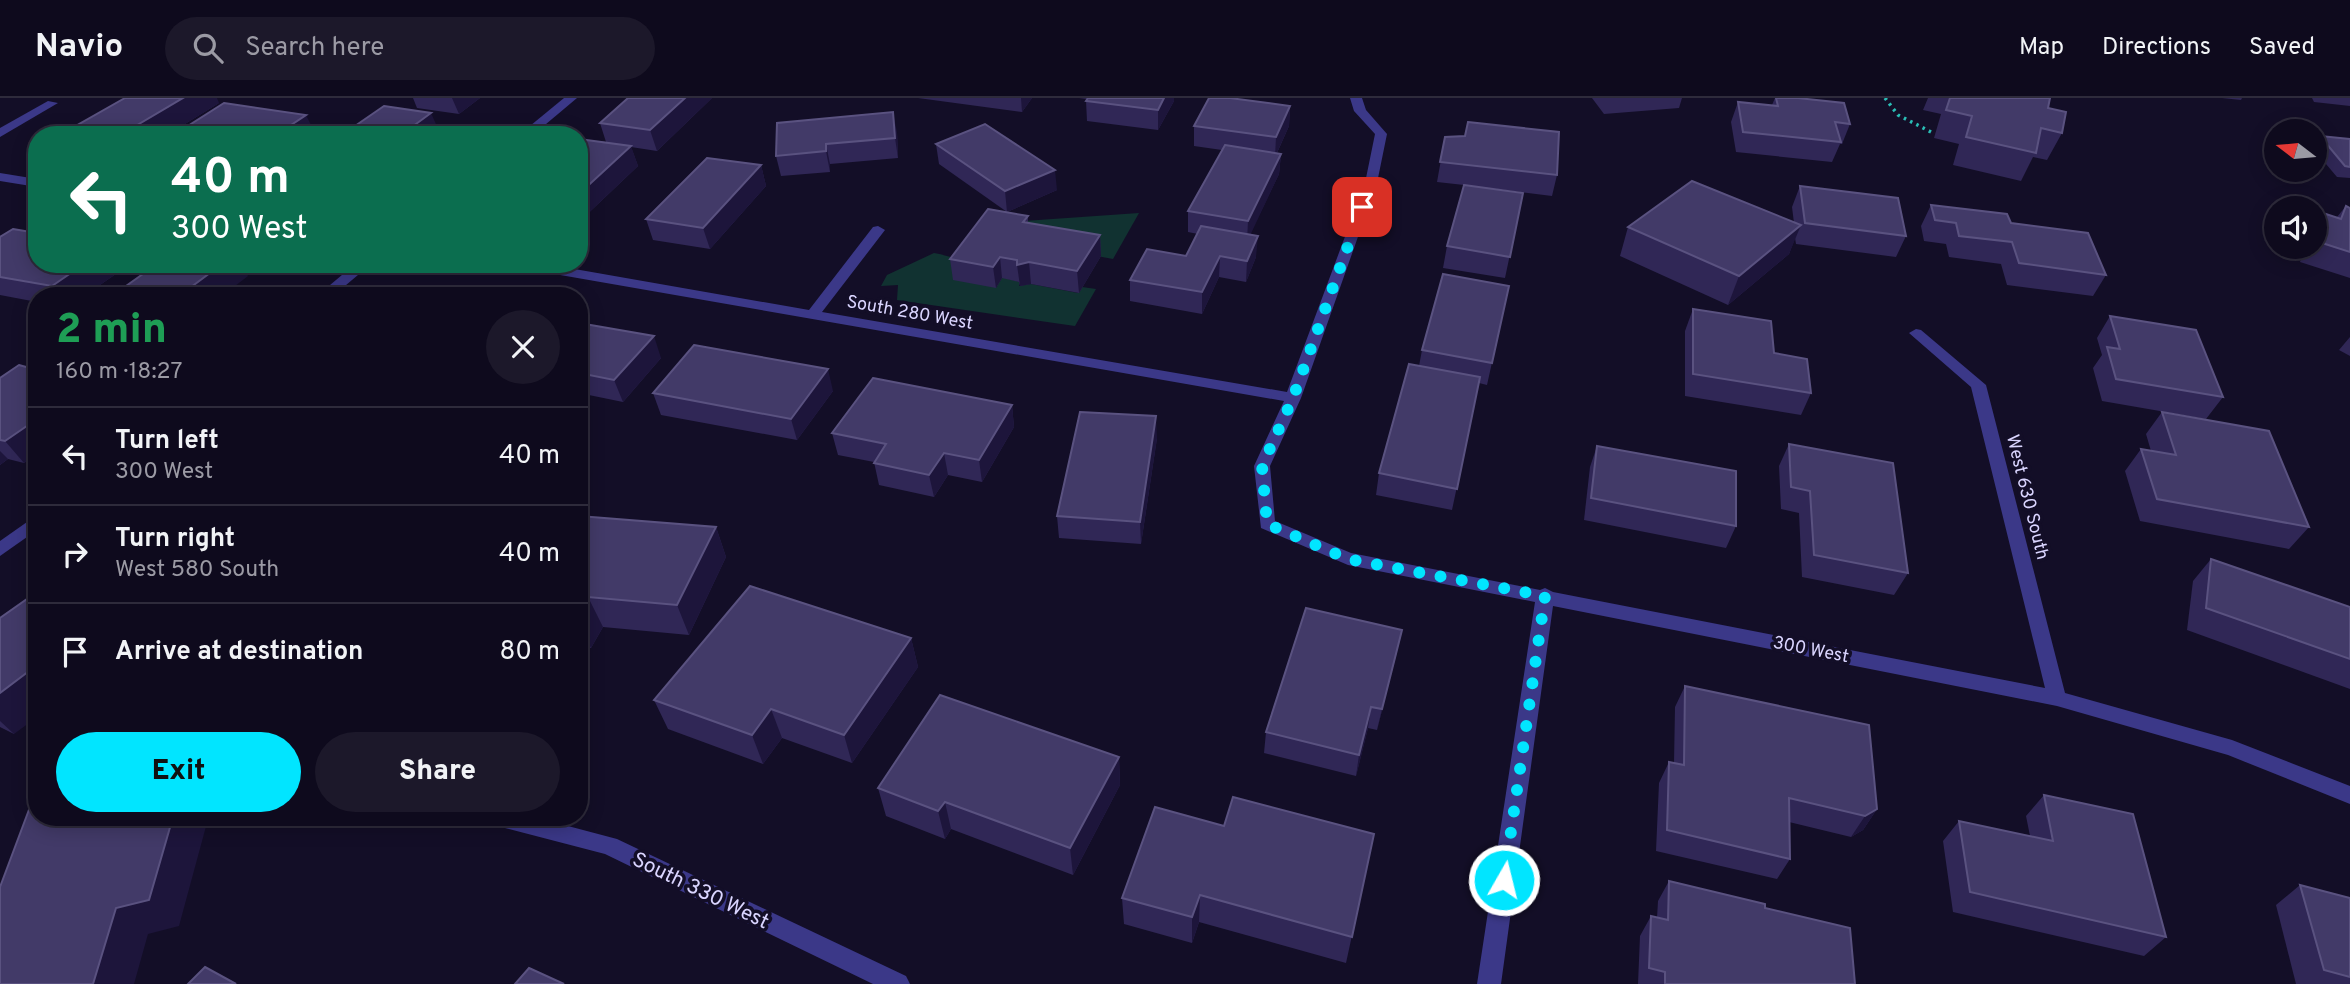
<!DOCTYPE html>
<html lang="en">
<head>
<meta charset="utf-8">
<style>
  :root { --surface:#0e0a1d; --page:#1c182a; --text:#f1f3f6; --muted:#9b9aa4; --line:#2e2b3b; --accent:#01e5ff }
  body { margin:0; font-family:Overpass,sans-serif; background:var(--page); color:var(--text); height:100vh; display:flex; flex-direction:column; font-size:26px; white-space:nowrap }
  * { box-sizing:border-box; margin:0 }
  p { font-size:23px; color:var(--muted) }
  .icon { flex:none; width:38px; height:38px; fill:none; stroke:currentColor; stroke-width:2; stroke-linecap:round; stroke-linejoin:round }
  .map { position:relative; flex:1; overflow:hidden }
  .drawer { position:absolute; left:28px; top:189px; width:560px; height:539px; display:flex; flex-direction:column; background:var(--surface); border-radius:28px; box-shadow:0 4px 18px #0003,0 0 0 2px var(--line) }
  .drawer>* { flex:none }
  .banner { position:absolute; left:28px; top:28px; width:560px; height:147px; border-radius:28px; box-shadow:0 4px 18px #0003,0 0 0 2px var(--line); background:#0b6e4f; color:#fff; overflow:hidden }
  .needle { width:46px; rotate:286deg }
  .controls { position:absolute; left:2264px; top:21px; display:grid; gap:14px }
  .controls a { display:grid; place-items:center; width:63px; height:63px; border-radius:50%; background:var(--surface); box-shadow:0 4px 18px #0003,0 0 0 2px var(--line); font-size:35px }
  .pin { position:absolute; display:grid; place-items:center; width:60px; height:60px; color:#fff; margin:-30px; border-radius:14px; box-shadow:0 4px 10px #0006 }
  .me { position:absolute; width:77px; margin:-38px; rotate:8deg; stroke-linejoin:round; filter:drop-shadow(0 0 5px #0008) }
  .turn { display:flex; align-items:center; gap:24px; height:147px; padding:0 28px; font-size:32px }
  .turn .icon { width:91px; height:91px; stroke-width:2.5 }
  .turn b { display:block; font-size:49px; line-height:60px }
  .round { display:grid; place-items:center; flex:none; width:74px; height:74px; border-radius:37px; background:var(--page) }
  .summary { display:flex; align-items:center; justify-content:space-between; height:119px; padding:0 28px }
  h1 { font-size:42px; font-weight:800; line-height:52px; color:#1e9e55 }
  .cta { display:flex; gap:14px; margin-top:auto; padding:14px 28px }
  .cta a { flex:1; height:80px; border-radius:42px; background:var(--accent); color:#111; font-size:28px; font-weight:800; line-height:80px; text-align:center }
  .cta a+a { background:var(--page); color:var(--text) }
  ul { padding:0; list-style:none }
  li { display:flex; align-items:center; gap:21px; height:98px; padding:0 28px; border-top:2px solid var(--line) }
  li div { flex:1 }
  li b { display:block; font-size:26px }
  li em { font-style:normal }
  header { display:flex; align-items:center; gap:42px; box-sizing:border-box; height:98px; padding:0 35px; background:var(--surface); border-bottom:2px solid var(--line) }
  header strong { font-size:33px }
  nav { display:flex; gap:38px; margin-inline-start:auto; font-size:24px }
  .search { width:490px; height:63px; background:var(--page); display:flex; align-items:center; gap:18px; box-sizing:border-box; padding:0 24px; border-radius:38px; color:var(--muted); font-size:26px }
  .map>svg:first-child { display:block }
  .green { fill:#113231 }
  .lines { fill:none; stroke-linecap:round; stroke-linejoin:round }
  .path { stroke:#2abdb5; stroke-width:3.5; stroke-dasharray:2.5 4.5; stroke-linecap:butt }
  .minor { fill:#3b3888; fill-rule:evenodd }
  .wall { fill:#302756 }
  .shaded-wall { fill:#1d153b }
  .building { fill:#423a68; stroke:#5a5280; stroke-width:2 }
  .route { stroke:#01e5ff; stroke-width:12; stroke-dasharray:0 21.6 }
  .labels { text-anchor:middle; stroke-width:7; stroke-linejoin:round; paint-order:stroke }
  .street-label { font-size:18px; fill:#dad5ff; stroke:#130e27 }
  .near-street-label { font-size:21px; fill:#dad5ff; stroke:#130e27 }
</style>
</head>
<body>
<header>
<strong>Navio</strong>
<div class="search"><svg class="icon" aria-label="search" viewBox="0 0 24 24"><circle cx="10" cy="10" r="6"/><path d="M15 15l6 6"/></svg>Search here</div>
<nav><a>Map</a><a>Directions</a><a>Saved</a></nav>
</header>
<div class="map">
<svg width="2350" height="886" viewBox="0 0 2350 886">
  <rect width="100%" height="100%" fill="#130e27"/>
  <g class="green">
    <polygon points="1139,115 1113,161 1059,151 1024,123"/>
    <path d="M934 155C967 161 988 177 1020 184L1019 188 1031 186 1078 195 1082 189 1096 191 1075 228 897 202 898 187 881 188 887 177Z"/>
  </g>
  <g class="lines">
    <polyline class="path" points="1885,0 1898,17 1933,35"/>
    <g class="minor">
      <polygon points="564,0 577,0 533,37 519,37"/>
      <polygon points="1350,0 1362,0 1366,12 1387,36 1377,85 1301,300 1270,368 1275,423 1351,455 1540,492 1545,490 1553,494 2045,590 1971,289 1909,235 1916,231 1921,232 1986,287 2065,595 2232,642 2350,688 2350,706 2228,657 2057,608 1553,508 1501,886 1477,886 1535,504 1348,467 1261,430 1254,368 1284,303 520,170 513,166 546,166 809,212 873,129 878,128 885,132 822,214 1287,294 1365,85 1375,36 1354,13"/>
      <polygon points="48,3 58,5 0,39 0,30"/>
      <polygon points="0,75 37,81 37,89 0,83"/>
      <polygon points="355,166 371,166 333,198 317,198"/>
      <polygon points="37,417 37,432 0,458 0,443"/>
      <polygon points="487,719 534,719 617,741 906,878 910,886 873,886 605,756 497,728 490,725"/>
    </g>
  </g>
  <g class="wall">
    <polygon points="413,0 480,0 459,16 417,10"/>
    <polygon points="712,0 657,53 631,49 638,68 579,124 579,41 606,44 600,25"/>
    <polygon points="918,0 1032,0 1022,14"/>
    <polygon points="1079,0 1174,0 1174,3 1158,32 1087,23 1086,3 1087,1"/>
    <polygon points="1592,0 1682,0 1679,10 1604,16"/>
    <polygon points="1775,0 1798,0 1850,26 1842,46 1840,46 1832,64 1736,54 1731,24 1738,4 1772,7"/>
    <polygon points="1928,0 2050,0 2048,10 2062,35 2047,62 2033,59 2021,83 1953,67 1959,46 1934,40 1941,16 1923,12"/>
    <polygon points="2222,0 2242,0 2241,2"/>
    <polygon points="2312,0 2350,0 2350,8 2314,4"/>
    <polygon points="219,5 167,37 80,37 74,29"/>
    <polygon points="1290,8 1289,28 1277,55 1281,56 1279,76 1250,136 1256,159 1246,184 1219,179 1202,216 1130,203 1130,182 1186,158 1198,136 1188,134 1188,113 1222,52 1194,48 1194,28"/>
    <polygon points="777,25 897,34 898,60 830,66 830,74 781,78 776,58"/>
    <polygon points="2320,38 2350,41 2350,80 2337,79 2315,53 2315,45"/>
    <polygon points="1445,39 1557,77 1552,98 1490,90 1523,95 1505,180 1443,170 1447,148 1464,87 1437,84"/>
    <polygon points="936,46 1057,92 1007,114 939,66"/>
    <polygon points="761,67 766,88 710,151 653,142 646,121"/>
    <polygon points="1800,88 1906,138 1896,159 1796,146 1795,140 1789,156 1728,207 1620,158 1628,129 1794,125 1792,109"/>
    <polygon points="1931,107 2106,177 2093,198 2007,187 2001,166 1949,159 1946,146 1924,143 1921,128"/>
    <polygon points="2346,108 2350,110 2350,180 2300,164 2306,149 2315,149 2315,131 2326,116 2337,119"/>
    <polygon points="1028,118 1028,125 1100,137 1101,158 1079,195 1031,186 1020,188 1019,184 1002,180 996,190 953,182 950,161"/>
    <polygon points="0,137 1,139 126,169 84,198 37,198 37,204 0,197"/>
    <polygon points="1509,188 1487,287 1479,285 1452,412 1376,397 1379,375 1419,268 1422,252"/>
    <polygon points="1693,211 1774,255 1811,295 1801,317 1685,298 1685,233"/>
    <polygon points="2110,218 2223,299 2206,321 2102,303 2093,270 2102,257 2097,240"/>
    <polygon points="579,225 661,260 623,304 579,295"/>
    <polygon points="2350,239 2350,258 2339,252"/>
    <polygon points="37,272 37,356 24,365 8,361 0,367 0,280"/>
    <polygon points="833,293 797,342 661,317 653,295"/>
    <polygon points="1012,307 1014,329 982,384 948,377 934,399 879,387 874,364 838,357 832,335"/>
    <polygon points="2162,314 2309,429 2289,451 2140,423 2125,373 2141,351 2151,353 2146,336"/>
    <polygon points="1157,340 1141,446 1059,440 1057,418"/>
    <polygon points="1789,346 1908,475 1894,497 1802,479 1799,415 1781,411 1779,368"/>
    <polygon points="1597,348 1736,428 1726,450 1584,422 1590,369"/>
    <polygon points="579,418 716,429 726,459 689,537 603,529 591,550 579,549"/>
    <polygon points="2211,461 2350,509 2350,591 2187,532 2193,483"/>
    <polygon points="0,520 14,636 0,629"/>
    <polygon points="911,540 918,569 852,665 782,640 763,666 668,631 654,602"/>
    <polygon points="1397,554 1377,632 1368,630 1356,678 1264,655 1266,634"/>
    <polygon points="1685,588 1877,711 1863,732 1851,739 1789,724 1790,761 1777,781 1656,753 1659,685 1669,664 1674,665 1675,609"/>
    <polygon points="1119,659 1120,687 1073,777 951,731 945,741 886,718 878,690"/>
    <polygon points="2044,697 2166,839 2144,858 1953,814 1943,743 1959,723 2030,738 2026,718"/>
    <polygon points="1224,728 1374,736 1346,865 1199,824 1192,845 1124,826 1122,800"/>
    <polygon points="1669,783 1765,810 1855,886 1638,886 1640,838 1651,818 1657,820 1658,803"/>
    <polygon points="2300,787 2350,800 2350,886 2296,886 2276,807"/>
  </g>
  <g class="shaded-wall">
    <polygon points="183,0 217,0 219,5 167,37 122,36"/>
    <polygon points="452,0 480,0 459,16"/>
    <polygon points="685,0 712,0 657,53 650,32"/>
    <polygon points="1021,0 1032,0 1022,14"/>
    <polygon points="1164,0 1174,0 1174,3 1158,32 1158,12"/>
    <polygon points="1290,8 1289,28 1275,59 1276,39"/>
    <polygon points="893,14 897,34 898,60 895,40"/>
    <polygon points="431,15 440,35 437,37 401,37"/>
    <polygon points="306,17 316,37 276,37"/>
    <polygon points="826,46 830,66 830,74 826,53"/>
    <polygon points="631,48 638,68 579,124 579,96"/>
    <polygon points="1281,56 1279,76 1247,144 1248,123"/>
    <polygon points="761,67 766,88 710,151 703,130"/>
    <polygon points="1055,72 1057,92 1007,114 1005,93"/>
    <polygon points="1801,127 1789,156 1728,207 1739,178"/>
    <polygon points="1100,137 1101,158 1079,195 1077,173"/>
    <polygon points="1258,138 1256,159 1246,184 1247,163"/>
    <polygon points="1220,158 1219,179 1202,216 1202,194"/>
    <polygon points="1000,159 1002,180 996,190 993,169"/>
    <polygon points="1029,164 1031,186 1020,188 1017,167"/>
    <polygon points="84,166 124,166 126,169 84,198 59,198 52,188"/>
    <polygon points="222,166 241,166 248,178 222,198 179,198"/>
    <polygon points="654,238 661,260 623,304 614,282"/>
    <polygon points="828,271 833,293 797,342 791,321"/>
    <polygon points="1012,307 1014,329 982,384 979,362"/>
    <polygon points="1156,318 1157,340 1141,446 1140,424"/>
    <polygon points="37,321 37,356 24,365 5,343"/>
    <polygon points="0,353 8,361 0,367"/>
    <polygon points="944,355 948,377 934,399 929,377"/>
    <polygon points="716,429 726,459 689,537 677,507"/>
    <polygon points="588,499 603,529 591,550 579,526 579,516"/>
    <polygon points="1402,532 1397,554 1377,632 1382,611"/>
    <polygon points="911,540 918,569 852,665 844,637"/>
    <polygon points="37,567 37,619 14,636 0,623 0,595"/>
    <polygon points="1371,609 1368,630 1356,678 1359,657"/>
    <polygon points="771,611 782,640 763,666 752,637"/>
    <polygon points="1119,659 1120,687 1073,777 1070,750"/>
    <polygon points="945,704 951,731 945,741 938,713"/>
    <polygon points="1877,711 1863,732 1851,739 1865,718"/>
    <polygon points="170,719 207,719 208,721 179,828 148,836 134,886 93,886 116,810"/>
    <polygon points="1200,797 1199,824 1192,845 1192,819"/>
  </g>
  <g class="building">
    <polygon points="125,0 183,0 122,36 74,29"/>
    <polygon points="628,0 685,0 650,32 600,25"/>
    <polygon points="1088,0 1164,0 1158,12 1086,3"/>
    <polygon points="1209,0 1230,0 1290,8 1276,39 1194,28"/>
    <polygon points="1776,0 1798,0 1844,5 1850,26 1835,24 1841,44 1743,34 1738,4 1778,8"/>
    <polygon points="1950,0 2050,0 2048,10 2066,14 2062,35 2041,30 2036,55 1966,39 1972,18 1946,12"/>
    <polygon points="224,5 306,17 276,37 190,37 177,35"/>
    <polygon points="384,8 431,15 401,37 342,37"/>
    <polygon points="893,14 895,40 826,46 826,53 776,58 777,25"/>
    <polygon points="1468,24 1559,34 1557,77 1440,64 1445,39 1465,38"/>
    <polygon points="985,26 1055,72 1005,93 936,46"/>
    <polygon points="2320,38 2350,41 2350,69 2345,68"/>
    <polygon points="579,41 631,48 579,96"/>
    <polygon points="1225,47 1281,56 1248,123 1188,113"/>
    <polygon points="707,60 761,67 703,130 646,121"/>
    <polygon points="1692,83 1801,127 1739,178 1628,129"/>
    <polygon points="1464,87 1523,95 1510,159 1447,148"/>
    <polygon points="1800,88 1898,100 1906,138 1805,125"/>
    <polygon points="1931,107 2007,116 2011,125 2088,135 2106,177 2019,165 2012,144 1959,138 1956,125 1935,122"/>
    <polygon points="2346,108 2350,110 2350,154 2316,143 2326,116 2341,121"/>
    <polygon points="988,111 1028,118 1023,124 1100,137 1077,173 1029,164 1017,167 1017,162 1000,159 993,169 950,161"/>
    <polygon points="1201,128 1258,138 1247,163 1220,158 1202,194 1130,182 1147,151 1186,158"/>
    <polygon points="13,131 37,135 37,166 84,166 52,188 0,179 0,139"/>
    <polygon points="157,166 222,166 179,198 112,198"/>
    <polygon points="1443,176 1509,188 1492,265 1422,252"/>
    <polygon points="1693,211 1771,223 1774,255 1807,261 1811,295 1693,276"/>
    <polygon points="2110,218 2196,232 2223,299 2116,281 2107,249 2120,251"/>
    <polygon points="579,225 654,238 614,282 579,275"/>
    <polygon points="694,247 828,271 791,321 653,295"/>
    <polygon points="1409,266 1480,279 1457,391 1379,375"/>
    <polygon points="19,267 37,272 37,321 5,343 0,342 0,280"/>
    <polygon points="873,280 1012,307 979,362 944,355 929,377 874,365 886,346 832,335"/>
    <polygon points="1080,314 1156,318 1140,424 1057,418"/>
    <polygon points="2162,314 2269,333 2309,429 2157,401 2141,351 2176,357"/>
    <polygon points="1789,346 1893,365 1908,475 1814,457 1810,393 1791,389"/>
    <polygon points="1597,348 1736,373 1736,428 1591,400"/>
    <polygon points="579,418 716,429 677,507 588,499 579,516"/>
    <polygon points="2211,461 2350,509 2350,561 2206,510"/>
    <polygon points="750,488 911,540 844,637 771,611 752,637 654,602"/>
    <polygon points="37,494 37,567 0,595 0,520"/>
    <polygon points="1306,510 1402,532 1382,611 1371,609 1359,657 1266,634"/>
    <polygon points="1685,588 1869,627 1877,711 1865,718 1789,700 1790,761 1667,732 1669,664 1684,667"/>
    <polygon points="940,597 1119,659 1070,750 945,704 938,713 878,690"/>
    <polygon points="36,693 37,719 173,719 149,802 116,810 93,886 0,886 0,789"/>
    <polygon points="2044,697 2133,716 2166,839 1970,794 1959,723 2053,743"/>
    <polygon points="1233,699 1374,736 1352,839 1200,797 1192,819 1122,800 1155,709 1224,728"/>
    <polygon points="1669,783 1765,806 1765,810 1850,830 1855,886 1665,886 1665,874 1649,870 1651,818 1668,822"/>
    <polygon points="2300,787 2350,800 2350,879 2324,872"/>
    <polygon points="205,869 236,886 188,886"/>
    <polygon points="529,870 564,886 515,886"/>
  </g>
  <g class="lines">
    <polyline class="route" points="1362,109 1293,300 1262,368 1267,426 1348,461 1545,498 1504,782"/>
  </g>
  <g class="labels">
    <g class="street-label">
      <text transform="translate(910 214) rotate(10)" y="6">South 280 West</text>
      <text transform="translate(2028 399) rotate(76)" y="6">West 630 South</text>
      <text transform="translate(1811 551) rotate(11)" y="6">300 West</text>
    </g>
    <g class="near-street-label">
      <text transform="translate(701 792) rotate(26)" y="7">South 330 West</text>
    </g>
  </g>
</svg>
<div class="controls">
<a><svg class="needle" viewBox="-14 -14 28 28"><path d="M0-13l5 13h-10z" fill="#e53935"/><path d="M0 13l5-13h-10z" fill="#9b9aa4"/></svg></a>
<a><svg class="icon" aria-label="sound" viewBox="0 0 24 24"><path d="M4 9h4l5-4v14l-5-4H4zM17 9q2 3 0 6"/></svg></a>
</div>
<div class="pin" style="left:1362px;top:109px;background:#d93025"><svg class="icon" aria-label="arrive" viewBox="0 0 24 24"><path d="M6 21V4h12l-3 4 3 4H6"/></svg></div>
<svg class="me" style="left:1504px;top:782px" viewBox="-20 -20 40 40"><circle r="17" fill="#01e5ff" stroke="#fff" stroke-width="3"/><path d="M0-11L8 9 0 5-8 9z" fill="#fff"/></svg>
<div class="banner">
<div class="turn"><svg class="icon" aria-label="left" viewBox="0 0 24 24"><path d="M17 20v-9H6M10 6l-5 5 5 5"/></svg><div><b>40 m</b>300 West</div></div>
</div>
<section class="drawer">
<div class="summary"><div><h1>2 min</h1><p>160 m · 18:27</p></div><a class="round"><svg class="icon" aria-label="close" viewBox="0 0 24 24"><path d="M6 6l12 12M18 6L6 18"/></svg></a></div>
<ul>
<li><svg class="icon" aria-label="left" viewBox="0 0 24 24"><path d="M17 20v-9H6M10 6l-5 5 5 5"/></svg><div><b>Turn left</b><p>300 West</p></div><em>40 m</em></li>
<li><svg class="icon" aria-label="right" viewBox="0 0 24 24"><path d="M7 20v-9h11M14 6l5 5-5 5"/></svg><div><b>Turn right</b><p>West 580 South</p></div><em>40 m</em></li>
<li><svg class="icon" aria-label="arrive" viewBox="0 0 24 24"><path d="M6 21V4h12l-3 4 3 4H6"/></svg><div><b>Arrive at destination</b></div><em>80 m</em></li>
</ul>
<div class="cta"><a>Exit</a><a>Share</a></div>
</section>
</div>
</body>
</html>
